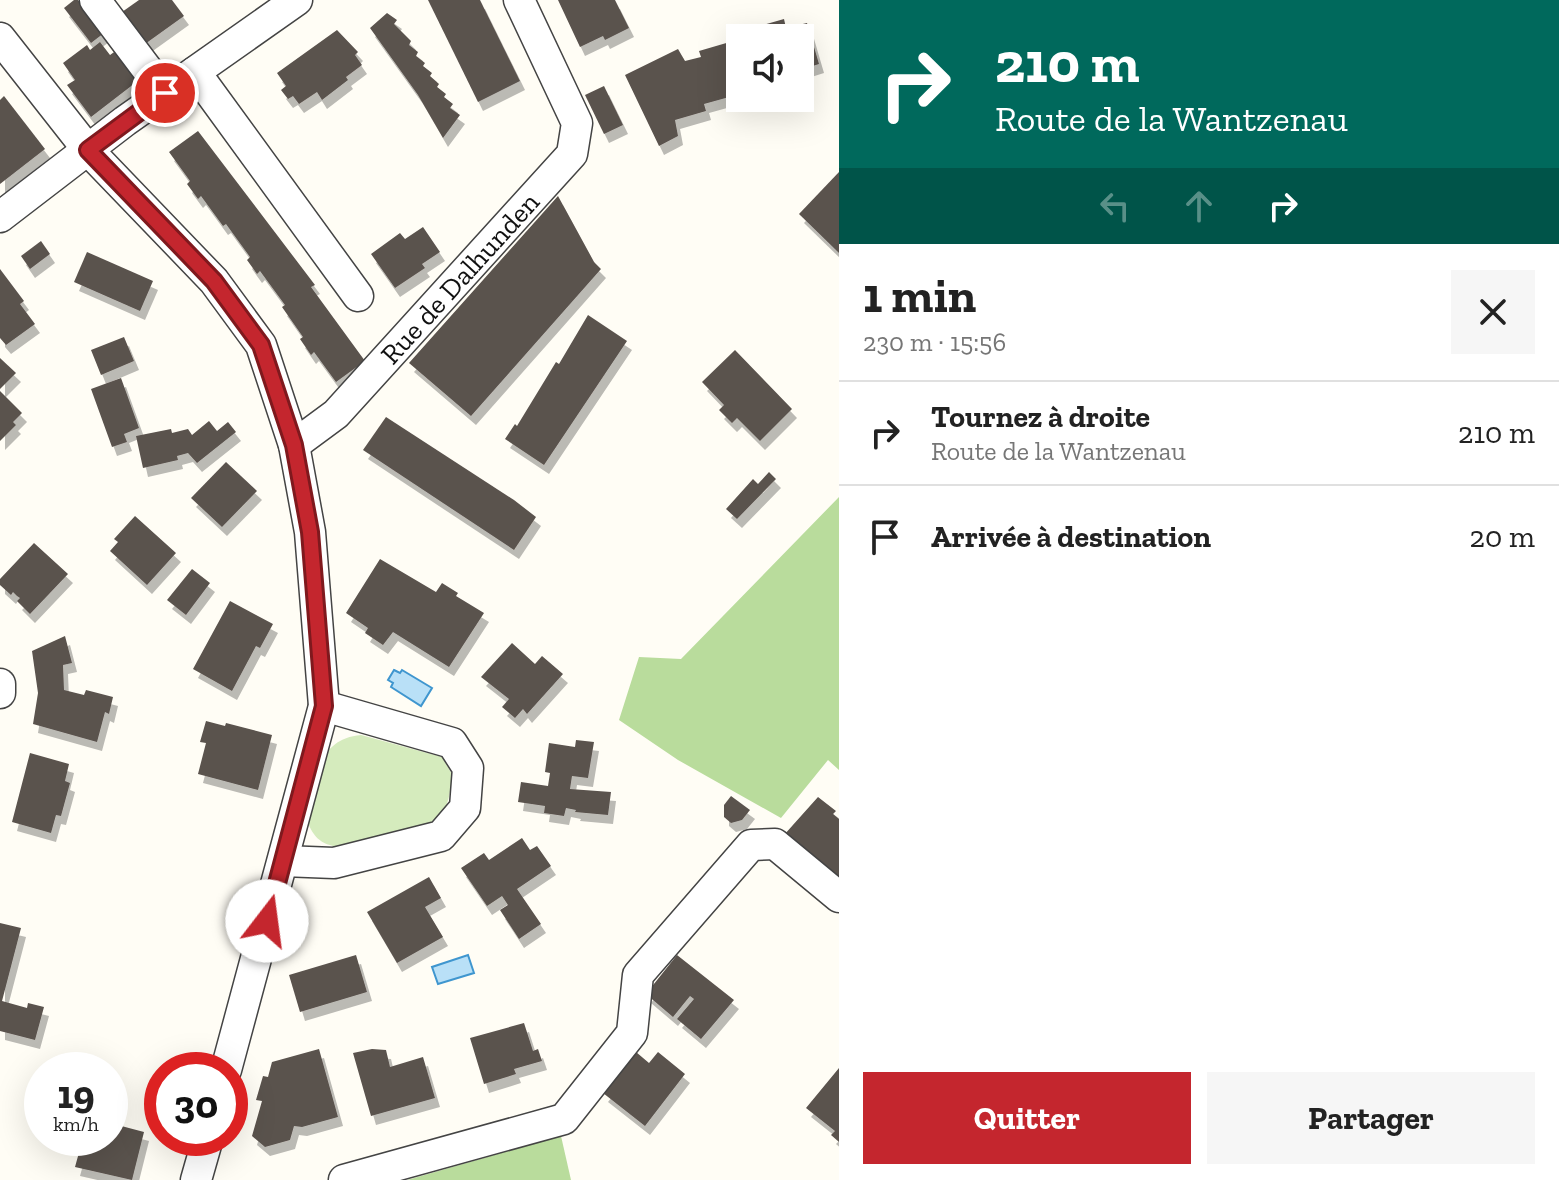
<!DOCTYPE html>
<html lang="fr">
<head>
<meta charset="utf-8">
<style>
  :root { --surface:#fff; --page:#f6f6f6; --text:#222; --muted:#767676; --line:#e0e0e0; --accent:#c4262e }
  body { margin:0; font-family:"Zilla Slab",serif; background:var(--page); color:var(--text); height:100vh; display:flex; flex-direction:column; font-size:30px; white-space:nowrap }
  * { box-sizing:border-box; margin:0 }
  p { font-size:26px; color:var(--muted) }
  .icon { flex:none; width:44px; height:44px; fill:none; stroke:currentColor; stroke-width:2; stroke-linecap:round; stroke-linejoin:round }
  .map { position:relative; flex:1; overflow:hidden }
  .sheet { display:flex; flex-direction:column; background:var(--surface); width:720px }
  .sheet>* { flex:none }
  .banner { background:#00695c; color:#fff; overflow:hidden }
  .buttons { position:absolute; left:726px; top:24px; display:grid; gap:16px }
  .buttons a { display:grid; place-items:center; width:88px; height:88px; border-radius:0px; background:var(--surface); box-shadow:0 8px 32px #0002; font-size:40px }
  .speed { position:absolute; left:24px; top:1052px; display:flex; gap:16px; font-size:40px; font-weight:700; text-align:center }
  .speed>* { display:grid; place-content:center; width:104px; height:104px; border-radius:50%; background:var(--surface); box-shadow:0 8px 32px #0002; line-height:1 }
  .speed small { font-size:20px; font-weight:400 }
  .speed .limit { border:12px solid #d22; background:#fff; color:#111 }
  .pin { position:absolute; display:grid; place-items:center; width:68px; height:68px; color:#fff; margin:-34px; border:4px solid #fff; border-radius:50%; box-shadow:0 2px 8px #0007 }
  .me { position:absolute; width:88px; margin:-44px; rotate:15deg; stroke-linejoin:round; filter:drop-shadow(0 0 6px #0008) }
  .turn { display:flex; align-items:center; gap:28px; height:168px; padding:0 24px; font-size:36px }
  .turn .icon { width:104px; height:104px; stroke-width:2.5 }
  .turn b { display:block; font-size:56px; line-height:68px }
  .lanes { display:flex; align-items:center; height:76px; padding:0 24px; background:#0003; justify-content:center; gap:40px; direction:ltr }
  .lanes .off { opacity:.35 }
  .round { display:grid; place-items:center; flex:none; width:84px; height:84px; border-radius:0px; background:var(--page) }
  .head { display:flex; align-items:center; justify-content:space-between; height:136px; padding:0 24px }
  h1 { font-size:48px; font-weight:700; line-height:60px }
  .primary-button { display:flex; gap:16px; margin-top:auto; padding:16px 24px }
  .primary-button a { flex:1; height:92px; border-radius:0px; background:var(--accent); color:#fff; font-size:32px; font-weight:700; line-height:92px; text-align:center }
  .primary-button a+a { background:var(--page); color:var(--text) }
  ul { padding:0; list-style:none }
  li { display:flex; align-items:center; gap:24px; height:104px; padding:0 24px; border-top:2px solid var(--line) }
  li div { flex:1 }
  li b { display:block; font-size:30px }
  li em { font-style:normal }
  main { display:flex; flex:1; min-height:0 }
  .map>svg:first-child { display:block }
  .green { fill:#d5ebbd }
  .forest { fill:#b9dc9c }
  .water { fill:#b9e0f7; stroke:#3f96cf; stroke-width:2 }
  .building { fill:#5a524d; filter:url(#shadow) }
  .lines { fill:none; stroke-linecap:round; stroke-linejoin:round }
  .minor-casing { stroke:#444; stroke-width:33 }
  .minor { stroke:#fff; stroke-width:30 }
  .route-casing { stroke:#7f191e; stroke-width:20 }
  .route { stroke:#c4262e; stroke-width:14 }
  .labels { text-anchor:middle; stroke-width:8; stroke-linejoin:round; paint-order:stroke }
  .street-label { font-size:28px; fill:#111; stroke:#fff }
</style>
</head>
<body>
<main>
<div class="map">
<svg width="839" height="1180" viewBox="0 0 839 1180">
  <defs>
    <filter id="shadow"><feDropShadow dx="5" dy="9" stdDeviation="0" flood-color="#0004"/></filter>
  </defs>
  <rect width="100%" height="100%" fill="#fffdf5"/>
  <path class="green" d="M361 735 442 757 453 776C449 794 449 816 429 823L340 847C320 845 312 836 306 817 316 781 316 739 361 735Z"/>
  <g class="forest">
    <polygon points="839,497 839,770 828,760 781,818 678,760 619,720 639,657 681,659"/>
    <polygon points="561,1136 571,1180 407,1180"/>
  </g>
  <g class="water">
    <polygon points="394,670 400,673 402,670 432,688 421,706 391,687 393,683 388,680"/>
    <polygon points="468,955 474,973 438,984 432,967"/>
  </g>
  <g class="building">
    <polygon points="74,0 78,0 104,33 91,43 64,8"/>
    <polygon points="139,0 172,0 184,16 145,44 122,12"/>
    <polygon points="428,0 480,0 520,81 478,102"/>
    <polygon points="558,0 615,0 629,28 605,40 603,36 580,47"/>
    <polygon points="387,13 397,20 394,24 411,41 409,45 418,52 416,56 425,63 423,66 432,73 430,76 439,84 437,87 446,94 444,97 453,104 450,108 460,115 443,138 418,95 370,28"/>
    <polygon points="784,19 786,28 807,23 819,64 800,70 800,38 748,38 746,30"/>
    <polygon points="337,30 358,52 355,55 362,65 346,77 348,80 322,100 317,92 299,104 293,96 288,99 281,90 286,86 277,73"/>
    <polygon points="740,39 740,94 704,104 706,111 675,120 678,136 659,146 625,75 678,49 685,61 701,57 699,51"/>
    <polygon points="100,42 110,55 117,50 139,80 91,117 67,85 75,80 63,63 87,45 90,50"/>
    <polygon points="604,86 623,125 604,134 585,95"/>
    <polygon points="4,96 45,149 0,184 0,100"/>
    <polygon points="198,131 315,285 311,287 365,361 336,382 314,352 311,355 300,339 303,337 282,307 285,305 260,271 257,274 247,260 250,257 226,224 223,226 201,196 198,199 187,184 190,181 169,152"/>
    <polygon points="839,172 839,253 799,214"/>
    <polygon points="558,196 594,262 601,269 471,416 409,363"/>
    <polygon points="423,227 440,252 422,264 425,268 395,288 371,254 400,233 405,239"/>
    <polygon points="41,241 50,254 30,269 21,256"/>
    <polygon points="87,252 153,281 140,311 74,282"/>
    <polygon points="0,269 24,301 20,304 35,324 6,345 0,338"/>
    <polygon points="588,315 627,341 544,465 505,439 515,424 517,426 556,362 559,364"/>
    <polygon points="124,337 134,361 101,375 91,350"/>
    <polygon points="735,350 792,409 760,441 737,418 732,423 719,410 724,405 702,382"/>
    <polygon points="0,358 16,373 0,389"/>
    <polygon points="121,378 139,428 124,434 127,442 112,447 91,389"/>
    <polygon points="0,391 22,413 13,422 16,425 0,441"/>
    <polygon points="386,417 514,500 536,517 514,550 363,450"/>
    <polygon points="209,421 217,431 228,422 236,432 197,463 188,453 177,456 178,460 143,468 136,436 171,429 172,433 188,429 192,435"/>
    <polygon points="226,462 257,491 222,527 191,498"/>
    <polygon points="769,472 776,479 737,519 726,509 753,479 758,484"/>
    <polygon points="135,516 176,553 147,585 110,551 118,542 114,539"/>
    <polygon points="34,543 68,574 30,614 17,601 20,598 17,596 13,592 11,595 0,585 0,579"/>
    <polygon points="380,559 436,592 442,583 458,593 456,596 484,613 449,667 393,632 383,645 365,633 368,628 346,613"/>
    <polygon points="192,569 210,583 186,615 167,600"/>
    <polygon points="230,601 273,624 260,648 256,646 232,691 193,669"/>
    <polygon points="65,636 72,663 63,665 64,690 84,695 86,690 113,697 109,714 105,712 97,742 33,724 38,693 32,651"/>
    <polygon points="512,643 535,664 542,656 563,674 527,714 523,709 515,718 502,707 509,699 481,677"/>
    <polygon points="206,721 225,726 226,723 272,735 258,790 198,774 206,743 200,742"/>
    <polygon points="576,740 594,742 588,778 572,776 570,789 611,792 608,815 575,812 576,810 566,808 564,816 544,813 545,806 518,802 521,782 548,786 550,773 545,772 549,743 575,747"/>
    <polygon points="30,753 69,764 65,781 70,783 61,816 56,815 51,833 12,822"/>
    <polygon points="731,796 750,810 742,820 731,823 724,817 724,805"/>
    <polygon points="818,797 836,811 833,814 839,819 839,880 784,835"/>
    <polygon points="522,838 530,850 537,846 551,866 517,889 541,924 519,939 500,910 508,905 502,896 487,906 461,868 484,853 489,860"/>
    <polygon points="429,877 441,898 425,907 443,937 397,963 367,912"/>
    <polygon points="0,923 21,928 2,1001 27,1008 28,1003 44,1007 35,1040 0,1031"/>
    <polygon points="356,955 367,992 300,1012 289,975"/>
    <polygon points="677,955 734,1000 701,1039 677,1019 694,999 690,996 673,1017 646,994"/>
    <polygon points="524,1023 533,1051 538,1049 542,1061 514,1069 516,1074 484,1084 470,1038"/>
    <polygon points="319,1049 338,1117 302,1127 294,1126 290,1140 265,1147 252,1136 262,1101 256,1100 263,1076 268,1077 272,1062"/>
    <polygon points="372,1049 386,1050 390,1067 423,1057 435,1098 371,1116 353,1053"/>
    <polygon points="636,1052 649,1063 658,1052 685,1074 645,1126 603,1093"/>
    <polygon points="839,1068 839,1142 831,1135 835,1131 806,1108"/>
    <polygon points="110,1123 144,1132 132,1180 75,1167 83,1138 110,1138"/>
  </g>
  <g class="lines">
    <g class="minor-casing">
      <g id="minor">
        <polyline points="95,0 165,93"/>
        <polyline points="0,38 88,150 214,281 261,345 294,445 310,532 324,706 226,1070"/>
        <polyline points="195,72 358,296"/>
        <polyline points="0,217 125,121 297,0"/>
        <path id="s1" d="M294 445 336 414 572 154 577 123 519 0"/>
        <polyline points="0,684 0,693"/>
        <polyline points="283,861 334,863 441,836 465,808 468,768 452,743 324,706"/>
        <polyline points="196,1180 208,1138"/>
        <polyline points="344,1180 564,1119 632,1033 638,975 751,845 775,844 839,897"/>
      </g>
    </g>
    <use href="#minor" class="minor"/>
  </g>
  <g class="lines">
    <g class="route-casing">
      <polyline id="route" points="165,93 88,150 214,281 261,345 294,445 310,532 324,706 267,921"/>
    </g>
    <use href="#route" class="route"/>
  </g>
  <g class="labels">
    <g class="street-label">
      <text dy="10" stroke="none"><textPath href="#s1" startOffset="236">Rue de Dalhunden</textPath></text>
    </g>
  </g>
</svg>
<div class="buttons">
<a><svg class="icon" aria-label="sound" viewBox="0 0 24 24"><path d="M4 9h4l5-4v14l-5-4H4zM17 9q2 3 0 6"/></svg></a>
</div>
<div class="speed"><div>19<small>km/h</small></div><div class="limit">30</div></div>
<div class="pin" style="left:165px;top:93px;background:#d93025"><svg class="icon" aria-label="arrive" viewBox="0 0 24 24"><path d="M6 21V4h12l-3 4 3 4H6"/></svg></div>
<svg class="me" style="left:267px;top:921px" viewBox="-20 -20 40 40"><circle r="19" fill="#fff"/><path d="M0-13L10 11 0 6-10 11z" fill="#c4262e"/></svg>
</div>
<section class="sheet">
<div class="banner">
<div class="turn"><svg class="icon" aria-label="right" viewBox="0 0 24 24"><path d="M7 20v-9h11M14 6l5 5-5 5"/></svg><div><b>210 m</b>Route de la Wantzenau</div></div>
<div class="lanes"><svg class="icon off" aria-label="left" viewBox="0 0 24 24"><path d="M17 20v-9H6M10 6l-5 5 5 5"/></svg><svg class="icon off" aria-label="ahead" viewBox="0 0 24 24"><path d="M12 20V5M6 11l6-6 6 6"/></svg><svg class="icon" aria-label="right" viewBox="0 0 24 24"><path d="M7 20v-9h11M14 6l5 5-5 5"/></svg></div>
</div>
<div class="head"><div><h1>1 min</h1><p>230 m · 15:56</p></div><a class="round"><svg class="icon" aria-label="close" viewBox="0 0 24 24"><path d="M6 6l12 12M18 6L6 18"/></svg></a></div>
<ul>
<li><svg class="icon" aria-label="right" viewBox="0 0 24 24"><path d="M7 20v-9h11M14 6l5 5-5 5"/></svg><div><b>Tournez à droite</b><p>Route de la Wantzenau</p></div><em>210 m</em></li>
<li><svg class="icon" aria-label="arrive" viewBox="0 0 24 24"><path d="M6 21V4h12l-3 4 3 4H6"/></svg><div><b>Arrivée à destination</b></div><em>20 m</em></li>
</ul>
<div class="primary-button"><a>Quitter</a><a>Partager</a></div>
</section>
</main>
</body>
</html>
